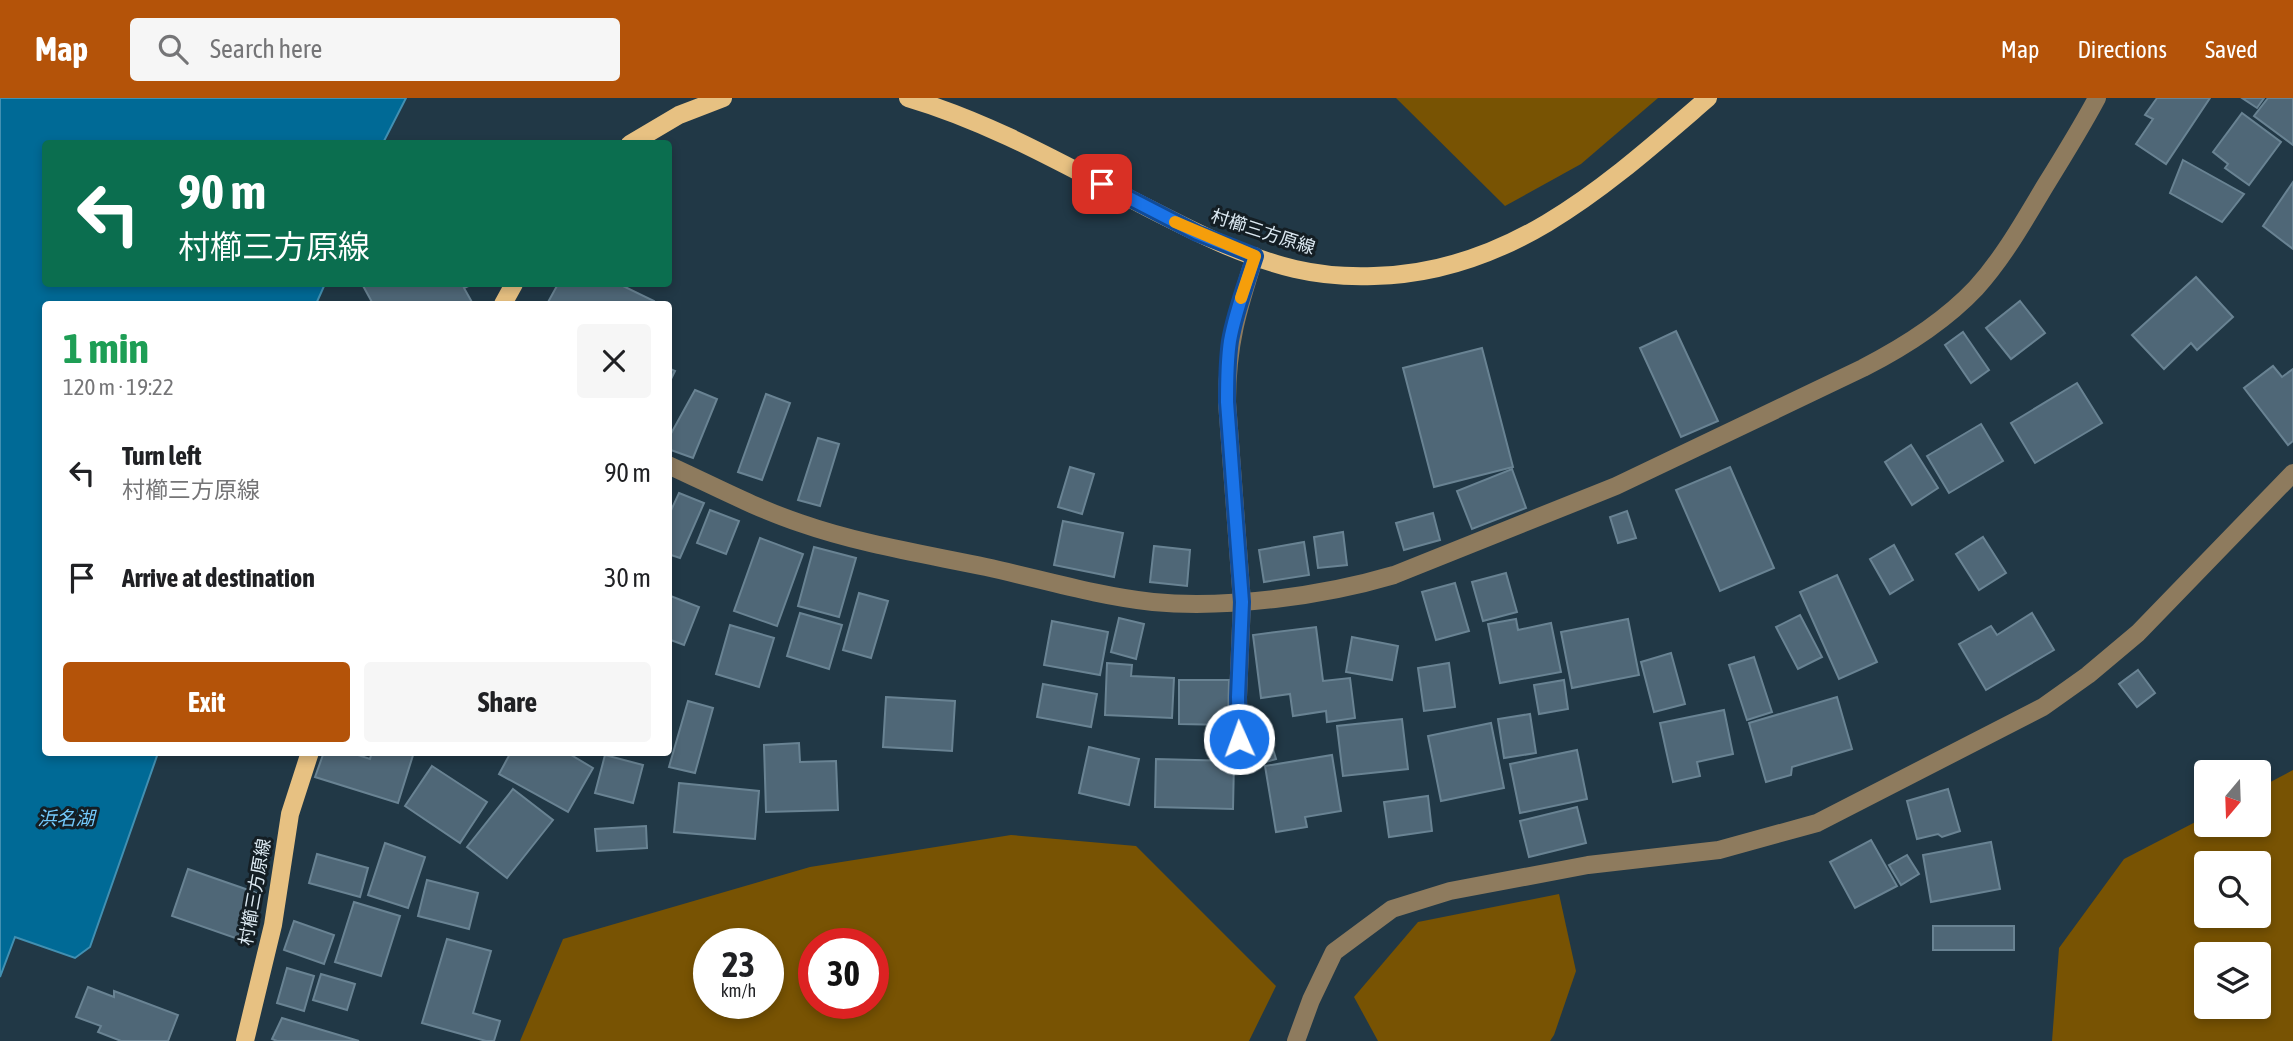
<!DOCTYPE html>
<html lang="en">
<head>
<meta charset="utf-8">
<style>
  :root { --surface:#fff; --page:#f6f6f6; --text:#202124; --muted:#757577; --accent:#b45309 }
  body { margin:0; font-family:"Asap Condensed","Noto Sans JP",sans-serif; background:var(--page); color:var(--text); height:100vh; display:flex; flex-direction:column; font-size:26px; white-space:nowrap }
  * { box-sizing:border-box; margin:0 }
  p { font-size:23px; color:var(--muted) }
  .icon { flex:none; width:38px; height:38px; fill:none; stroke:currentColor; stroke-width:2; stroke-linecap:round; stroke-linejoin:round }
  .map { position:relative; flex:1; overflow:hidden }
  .panel { position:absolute; left:42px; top:203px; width:630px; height:455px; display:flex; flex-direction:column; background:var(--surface); border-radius:7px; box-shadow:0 4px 10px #0003 }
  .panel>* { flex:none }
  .banner { position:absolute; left:42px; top:42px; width:630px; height:147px; border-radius:7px; box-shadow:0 4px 10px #0003; background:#0b6e4f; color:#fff; overflow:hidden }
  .needle { width:46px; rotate:199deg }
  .tools { position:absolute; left:2194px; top:662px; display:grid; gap:14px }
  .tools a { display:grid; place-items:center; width:77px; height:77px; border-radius:7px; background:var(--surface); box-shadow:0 4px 10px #0003; font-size:35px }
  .speed { position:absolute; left:693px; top:830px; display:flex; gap:14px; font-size:35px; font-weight:700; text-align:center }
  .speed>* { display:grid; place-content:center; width:91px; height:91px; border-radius:50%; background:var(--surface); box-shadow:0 4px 10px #0003; line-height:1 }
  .speed small { font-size:18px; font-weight:400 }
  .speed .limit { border:10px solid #d22; background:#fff; color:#111 }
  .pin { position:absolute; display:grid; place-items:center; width:60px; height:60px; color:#fff; margin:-30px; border-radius:14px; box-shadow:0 4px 10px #0006 }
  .me { position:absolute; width:77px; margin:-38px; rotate:358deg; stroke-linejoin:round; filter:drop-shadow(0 0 5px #0008) }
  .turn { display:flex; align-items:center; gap:24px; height:147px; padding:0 21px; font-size:32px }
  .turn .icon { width:91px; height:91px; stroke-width:2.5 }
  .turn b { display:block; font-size:49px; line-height:60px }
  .round { display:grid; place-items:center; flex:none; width:74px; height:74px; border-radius:7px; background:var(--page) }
  .headline { display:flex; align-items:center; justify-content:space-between; height:119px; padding:0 21px }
  h1 { font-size:42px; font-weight:700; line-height:52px; color:#1e9e55 }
  .primary-button { display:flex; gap:14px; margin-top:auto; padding:14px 21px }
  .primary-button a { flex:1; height:80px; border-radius:7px; background:var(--accent); color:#fff; font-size:28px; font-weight:700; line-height:80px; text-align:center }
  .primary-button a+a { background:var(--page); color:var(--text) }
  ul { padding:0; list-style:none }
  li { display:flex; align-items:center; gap:21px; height:105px; padding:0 21px }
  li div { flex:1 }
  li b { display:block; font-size:26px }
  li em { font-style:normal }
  header { display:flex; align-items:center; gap:42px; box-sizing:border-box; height:98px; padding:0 35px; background:var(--accent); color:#fff }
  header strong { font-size:33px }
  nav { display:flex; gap:38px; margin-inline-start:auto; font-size:24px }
  .search { width:490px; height:63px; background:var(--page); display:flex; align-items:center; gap:18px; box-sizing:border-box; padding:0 24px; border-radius:7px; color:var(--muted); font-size:26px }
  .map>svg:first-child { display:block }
  .green { fill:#785303; fill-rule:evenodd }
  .water { fill:#006a96; stroke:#4290b2; stroke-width:2 }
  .building { fill:#4f6777; stroke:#698393; stroke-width:2 }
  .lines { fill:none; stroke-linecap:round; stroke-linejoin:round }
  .minor { stroke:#8e7b5e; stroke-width:18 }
  .major { stroke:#e7c182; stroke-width:18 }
  .route-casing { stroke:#114b97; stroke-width:18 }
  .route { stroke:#1a73e8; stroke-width:12 }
  .slow { stroke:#f59e0b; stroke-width:12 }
  .labels { text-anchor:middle; stroke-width:6; stroke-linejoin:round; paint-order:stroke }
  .street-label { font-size:18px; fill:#ddeaf3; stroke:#141e24 }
  .water-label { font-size:19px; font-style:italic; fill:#74cafc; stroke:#141e24 }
</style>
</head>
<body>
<header>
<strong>Map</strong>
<div class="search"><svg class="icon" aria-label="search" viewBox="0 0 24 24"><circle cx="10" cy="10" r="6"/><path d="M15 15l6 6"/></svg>Search here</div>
<nav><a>Map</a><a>Directions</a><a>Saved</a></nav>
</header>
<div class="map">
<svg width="2293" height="943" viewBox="0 0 2293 943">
  <rect width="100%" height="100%" fill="#213846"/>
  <g class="green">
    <polygon points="1396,0 1658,0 1581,66 1505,108"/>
    <path d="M2293 672V943H2052L2059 850 2124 761 2207 718V726H2259V690ZM2207 765H2259V817H2207ZM2207 856H2259V908H2207Z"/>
    <path d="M1011 737 1136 748 1276 888 1249 943H520L563 841 810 769ZM709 845H768V905H709ZM814 845H873V905H814Z"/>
    <polygon points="1559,796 1576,873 1554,937 1550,943 1378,943 1354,899 1418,824"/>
  </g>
  <polygon class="water" points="0,0 406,0 383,45 46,46 46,186 325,186 316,206 46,206 46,654 158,655 90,849 75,860 15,839 0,879"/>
  <g class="building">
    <polygon points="2157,0 2210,0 2166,66 2136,46 2153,21 2145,17"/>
    <polygon points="2242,0 2264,0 2257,10"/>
    <polygon points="2268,0 2293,0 2293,47 2254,18"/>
    <polygon points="2242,15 2281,44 2249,87 2225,70 2228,66 2213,54"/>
    <polygon points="2183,62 2244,96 2222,124 2170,95"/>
    <polygon points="2293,84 2293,151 2263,128"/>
    <polygon points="2196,179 2233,219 2197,252 2191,245 2164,271 2132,237"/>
    <polygon points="362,186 473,186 464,190 473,206 373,206"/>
    <polygon points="558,186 619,186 654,203 653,206 547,206"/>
    <polygon points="2020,203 2045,235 2011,261 1986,230"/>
    <polygon points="1676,233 1718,323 1681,339 1640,250"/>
    <polygon points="1963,234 1989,272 1971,285 1945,247"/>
    <polygon points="1482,250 1513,369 1434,389 1403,270"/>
    <polygon points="2273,268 2282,279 2293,271 2293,343 2288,347 2244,290"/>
    <polygon points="668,270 675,273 668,287"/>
    <polygon points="2077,285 2102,325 2035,365 2011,325"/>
    <polygon points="695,292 717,301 693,360 668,351 668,341"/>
    <polygon points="766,296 790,305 762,382 738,374"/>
    <polygon points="1981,326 2003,363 1949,395 1927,358"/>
    <polygon points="818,340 839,346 820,408 798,402"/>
    <polygon points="1911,347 1938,390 1912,407 1885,364"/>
    <polygon points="1070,369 1094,376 1082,416 1058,409"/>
    <polygon points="1730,369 1774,470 1720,493 1676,392"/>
    <polygon points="1512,371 1526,410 1472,431 1457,393"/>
    <polygon points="679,395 704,405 680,460 668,456 668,419"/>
    <polygon points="710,412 739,423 726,456 697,445"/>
    <polygon points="1627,413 1636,440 1618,445 1610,419"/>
    <polygon points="1433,415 1440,442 1404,452 1396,425"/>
    <polygon points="1063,423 1123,435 1114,479 1054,467"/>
    <polygon points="1343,434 1347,467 1318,470 1314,439"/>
    <polygon points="1983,439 2006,475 1979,492 1956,456"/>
    <polygon points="760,440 803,456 777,528 734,513"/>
    <polygon points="1304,444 1309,477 1264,484 1259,452"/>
    <polygon points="1894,447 1913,482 1890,496 1870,461"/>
    <polygon points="1154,448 1190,452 1187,488 1150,484"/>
    <polygon points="814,449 856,460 839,519 798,508"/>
    <polygon points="1506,475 1517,514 1483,523 1472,484"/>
    <polygon points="1837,477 1877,564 1839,581 1800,494"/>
    <polygon points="1455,485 1469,533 1436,542 1422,494"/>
    <polygon points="859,495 888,503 871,560 843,552"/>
    <polygon points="668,497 699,509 684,547 668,541"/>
    <polygon points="800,515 842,527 829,571 787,558"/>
    <polygon points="2032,515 2054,552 1986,592 1959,546 1991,528 1997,537"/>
    <polygon points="1800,517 1822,559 1798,571 1776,529"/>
    <polygon points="1119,520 1144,526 1136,561 1111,554"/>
    <polygon points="1516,521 1518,532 1551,525 1561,574 1500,585 1488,526"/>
    <polygon points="1628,521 1639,577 1572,590 1561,534"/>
    <polygon points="1052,523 1108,534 1100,577 1044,567"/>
    <polygon points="730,527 774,540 759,589 716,576"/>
    <polygon points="1316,529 1323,583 1350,580 1355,620 1327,624 1326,613 1293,618 1290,596 1261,600 1253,537"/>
    <polygon points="1352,539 1398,548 1392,582 1346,574"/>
    <polygon points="1671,555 1685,606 1654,614 1641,564"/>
    <polygon points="1754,559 1772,614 1747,622 1729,567"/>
    <polygon points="1107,565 1132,567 1131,578 1174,580 1172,620 1105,617"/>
    <polygon points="1449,565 1455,609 1424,613 1418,570"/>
    <polygon points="2138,572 2155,595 2137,609 2119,586"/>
    <polygon points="1179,582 1229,582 1228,627 1179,626"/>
    <polygon points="1564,582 1568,611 1539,616 1534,587"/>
    <polygon points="1043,586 1097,596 1091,629 1037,619"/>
    <polygon points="886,599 955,603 952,653 883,649"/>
    <polygon points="1837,599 1852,651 1792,669 1791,677 1766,684 1749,625"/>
    <polygon points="688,603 713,610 695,675 669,669"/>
    <polygon points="1724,612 1733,656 1697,664 1700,678 1673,684 1660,625"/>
    <polygon points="1530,616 1536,655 1504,660 1498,621"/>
    <polygon points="1264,621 1276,661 1255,667 1243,627"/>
    <polygon points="1402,621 1408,671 1343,678 1337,628"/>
    <polygon points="1491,625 1504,690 1441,703 1428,638"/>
    <polygon points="799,645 800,664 836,663 838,712 766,714 764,647"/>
    <polygon points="1089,649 1139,661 1129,707 1079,695"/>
    <polygon points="1577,652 1587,701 1520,715 1510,666"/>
    <polygon points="324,654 349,654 370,661 372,654 414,654 398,705 315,679"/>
    <polygon points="511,654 566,654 593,670 568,714 499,676"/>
    <polygon points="605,657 643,667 633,705 595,695"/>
    <polygon points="1332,657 1341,713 1305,719 1307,729 1276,734 1265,668"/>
    <polygon points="1156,661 1234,663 1233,711 1155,709"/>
    <polygon points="432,668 487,704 460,745 405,708"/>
    <polygon points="679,685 759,693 755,741 674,734"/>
    <polygon points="513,691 553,722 507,780 467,749"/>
    <polygon points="1948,691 1960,733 1942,739 1938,736 1917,741 1907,703"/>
    <polygon points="1428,698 1432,733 1389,739 1384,704"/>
    <polygon points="1577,709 1586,745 1529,759 1520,723"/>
    <polygon points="646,728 647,750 597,753 595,731"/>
    <polygon points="1871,742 1897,788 1855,810 1830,764"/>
    <polygon points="1991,744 2000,791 1931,804 1923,757"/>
    <polygon points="385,745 425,759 408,810 368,797"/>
    <polygon points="317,756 368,770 360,799 309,785"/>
    <polygon points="1907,757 1919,776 1901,787 1889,767"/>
    <polygon points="188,771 257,795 241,842 172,818"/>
    <polygon points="427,782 478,795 469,831 418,818"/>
    <polygon points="354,804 400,818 381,878 335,864"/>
    <polygon points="294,823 334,837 324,866 284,852"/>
    <rect x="1933" y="828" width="81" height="24"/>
    <polygon points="447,841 491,853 473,915 500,923 494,943 486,943 422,925"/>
    <polygon points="287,870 314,878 304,913 277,905"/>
    <polygon points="321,876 355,886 347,912 313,902"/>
    <polygon points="88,889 114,899 114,893 178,917 168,943 121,943 98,934 101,928 76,919"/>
    <polygon points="282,920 359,943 277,943 272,941"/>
  </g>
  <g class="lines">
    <g class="minor">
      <path d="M668 367C712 387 755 410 800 425 860 446 924 456 986 469 1041 481 1097 498 1153 504 1227 511 1323 498 1394 477L1616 388 1863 270C1904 249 1944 224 1976 190 2004 159 2024 123 2045 88 2063 59 2081 30 2097 0"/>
      <path d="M1239 641 1238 599 1242 504 1227 304C1227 246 1238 211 1255 158"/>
      <polyline points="1296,943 1311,902 1334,854 1392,811 1450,793 1588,767 1719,752 1817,725 2043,609 2088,577 2138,535 2293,375"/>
    </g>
    <g class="major">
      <path d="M908 0C993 25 1070 70 1148 110 1195 134 1244 159 1295 171 1321 177 1348 179 1374 178 1512 175 1609 85 1708 0"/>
      <polyline points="630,46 679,17 723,0"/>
      <polyline points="503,206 514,186"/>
      <polyline points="245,943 273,827 290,716 310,654"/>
    </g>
  </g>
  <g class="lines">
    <g class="route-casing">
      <path id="route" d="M1102 86 1197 135 1255 158C1246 186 1235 214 1230 243 1227 263 1227 283 1227 304L1242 504 1238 599 1239 641"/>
    </g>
    <use href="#route" class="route"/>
    <polyline class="slow" points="1175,124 1255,158 1241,200"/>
  </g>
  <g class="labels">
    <g class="street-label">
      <text transform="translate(1263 134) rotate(18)" y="6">村櫛三方原線</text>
      <text transform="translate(255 794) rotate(-80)" y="6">村櫛三方原線</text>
    </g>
    <g class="water-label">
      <text x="66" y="727">浜名湖</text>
    </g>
  </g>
</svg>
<div class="tools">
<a><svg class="needle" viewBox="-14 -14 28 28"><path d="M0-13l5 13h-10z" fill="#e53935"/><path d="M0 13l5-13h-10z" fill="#757577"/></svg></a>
<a><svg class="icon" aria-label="search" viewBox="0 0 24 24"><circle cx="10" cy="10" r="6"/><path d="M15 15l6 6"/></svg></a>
<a><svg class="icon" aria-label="layers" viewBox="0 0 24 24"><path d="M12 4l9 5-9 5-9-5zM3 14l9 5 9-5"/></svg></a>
</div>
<div class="speed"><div>23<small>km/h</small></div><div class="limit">30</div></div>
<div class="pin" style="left:1102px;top:86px;background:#d93025"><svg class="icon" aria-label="arrive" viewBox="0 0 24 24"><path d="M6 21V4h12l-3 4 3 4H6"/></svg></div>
<svg class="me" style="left:1239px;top:641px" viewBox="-20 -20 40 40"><circle r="17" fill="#1a73e8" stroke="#fff" stroke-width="3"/><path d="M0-11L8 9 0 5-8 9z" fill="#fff"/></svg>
<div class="banner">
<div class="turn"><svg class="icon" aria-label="left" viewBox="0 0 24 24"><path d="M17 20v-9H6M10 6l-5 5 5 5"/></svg><div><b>90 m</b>村櫛三方原線</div></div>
</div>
<section class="panel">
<div class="headline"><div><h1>1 min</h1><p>120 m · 19:22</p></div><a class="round"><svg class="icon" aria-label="close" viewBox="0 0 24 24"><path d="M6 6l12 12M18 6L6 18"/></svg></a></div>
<ul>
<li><svg class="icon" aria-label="left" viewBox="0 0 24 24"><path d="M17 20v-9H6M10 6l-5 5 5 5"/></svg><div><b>Turn left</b><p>村櫛三方原線</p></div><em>90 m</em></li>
<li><svg class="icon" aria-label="arrive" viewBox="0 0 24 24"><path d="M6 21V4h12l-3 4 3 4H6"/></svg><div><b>Arrive at destination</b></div><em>30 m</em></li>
</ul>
<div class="primary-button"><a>Exit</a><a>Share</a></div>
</section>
</div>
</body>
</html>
